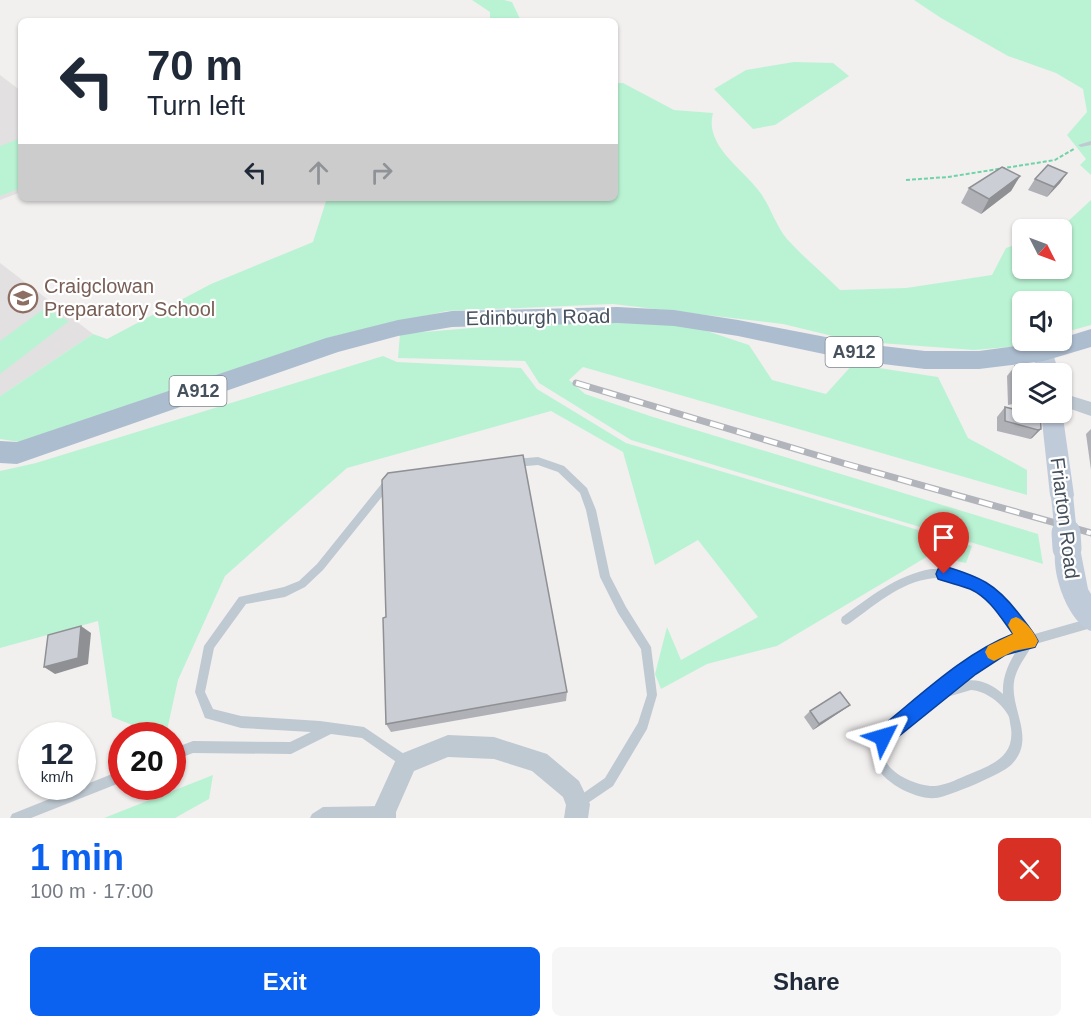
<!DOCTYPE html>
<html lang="en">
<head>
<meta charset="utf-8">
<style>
  :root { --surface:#fff; --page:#f6f6f7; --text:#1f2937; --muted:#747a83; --accent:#0b62f0 }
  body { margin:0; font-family:Arial,sans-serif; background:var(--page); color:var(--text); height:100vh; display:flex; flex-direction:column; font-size:22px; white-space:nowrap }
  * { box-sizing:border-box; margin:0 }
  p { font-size:20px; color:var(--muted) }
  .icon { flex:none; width:33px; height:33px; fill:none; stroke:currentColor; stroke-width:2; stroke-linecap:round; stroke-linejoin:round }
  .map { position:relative; height:818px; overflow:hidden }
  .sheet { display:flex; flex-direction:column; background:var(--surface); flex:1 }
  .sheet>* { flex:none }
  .guide { position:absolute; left:18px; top:18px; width:600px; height:183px; border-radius:9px; box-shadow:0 2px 4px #0004; background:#fff; color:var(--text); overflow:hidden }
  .needle { width:39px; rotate:132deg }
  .buttons { position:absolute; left:1012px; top:219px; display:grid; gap:12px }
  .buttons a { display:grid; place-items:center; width:60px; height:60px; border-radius:9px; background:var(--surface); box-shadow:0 2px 4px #0004; font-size:30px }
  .speed { position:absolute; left:18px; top:722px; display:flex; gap:12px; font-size:30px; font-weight:700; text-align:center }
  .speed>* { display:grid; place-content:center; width:78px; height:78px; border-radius:50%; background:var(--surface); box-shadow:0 2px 4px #0004; line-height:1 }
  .speed small { font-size:15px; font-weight:400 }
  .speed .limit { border:9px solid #d22; background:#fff; color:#111 }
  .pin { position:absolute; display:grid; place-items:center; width:51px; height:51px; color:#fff; margin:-62px -26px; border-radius:50% 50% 50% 0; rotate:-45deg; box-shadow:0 0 6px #0007 }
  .pin .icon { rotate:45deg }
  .me { position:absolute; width:66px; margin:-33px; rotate:50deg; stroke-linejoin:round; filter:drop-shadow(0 0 4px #0008) }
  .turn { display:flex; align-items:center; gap:21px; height:126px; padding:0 30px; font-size:27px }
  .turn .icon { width:78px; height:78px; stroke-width:2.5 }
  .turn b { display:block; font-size:42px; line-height:51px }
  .lanes { display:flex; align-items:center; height:57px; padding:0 30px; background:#0003; justify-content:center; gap:30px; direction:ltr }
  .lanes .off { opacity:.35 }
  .round { display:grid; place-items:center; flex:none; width:63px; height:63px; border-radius:9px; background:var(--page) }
  .overview { display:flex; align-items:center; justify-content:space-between; height:102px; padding:0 30px }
  h1 { font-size:36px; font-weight:800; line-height:45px; color:var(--accent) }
  .action { display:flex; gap:12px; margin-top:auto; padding:12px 30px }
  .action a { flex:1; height:69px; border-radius:9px; background:var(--accent); color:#fff; font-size:24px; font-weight:800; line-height:69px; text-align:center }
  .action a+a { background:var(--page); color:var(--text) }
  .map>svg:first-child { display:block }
  .education { fill:#e3e0e1 }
  .green { fill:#baf3d3 }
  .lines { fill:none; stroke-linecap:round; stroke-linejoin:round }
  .path { stroke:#6fd3a8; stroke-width:2; stroke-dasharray:4 2; stroke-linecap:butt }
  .lane { fill:#bfc9d2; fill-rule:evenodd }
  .street { fill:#bfc9d2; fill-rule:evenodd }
  .secondary { fill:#c0cbda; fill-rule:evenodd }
  .primary { fill:#adbdd0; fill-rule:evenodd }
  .rail-casing { stroke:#b1b4ba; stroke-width:7 }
  .rail { stroke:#fff; stroke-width:4.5; stroke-dasharray:14; stroke-linecap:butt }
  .secondary-bridge-far1 { stroke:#c0cbda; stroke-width:22 }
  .secondary-bridge { stroke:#c0cbda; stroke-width:29 }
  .wall { fill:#afb1b6 }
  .shaded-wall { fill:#8e9094 }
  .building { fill:#cbced4; stroke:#8e9094; stroke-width:1.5 }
  .route { fill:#0b62f0; stroke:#07409c; stroke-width:1.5 }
  .slow { fill:#f59e0b }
  .labels { text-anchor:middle; stroke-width:4.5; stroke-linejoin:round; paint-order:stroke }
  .shield { fill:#fff; stroke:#7e858e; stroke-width:1.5 }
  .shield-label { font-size:18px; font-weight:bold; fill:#46515e }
  .education-label { font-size:20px; fill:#785e54; stroke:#fff; text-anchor:start }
  .street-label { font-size:20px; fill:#46515e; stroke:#fff }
</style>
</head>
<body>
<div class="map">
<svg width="1091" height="818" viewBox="0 0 1091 818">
  <rect width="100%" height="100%" fill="#f2efef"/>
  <g class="education">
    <polygon points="0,75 21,91 21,192 0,200"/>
    <polygon points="0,263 93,334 0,396"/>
  </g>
  <g class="green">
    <polygon points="472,0 504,0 512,2 521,21 490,21 490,12"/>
    <polygon points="914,0 1091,0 1091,175 1080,165 1086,159 1067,135 1087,112 1083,89 1056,73 1008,56 941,18"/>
    <polygon points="794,62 833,63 849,76 775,125 753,129 714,89 746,70"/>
    <path d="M615 83H623L674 110 713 113C704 145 742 168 759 191 770 205 775 224 787 239 803 257 823 273 840 290L906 288 992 275 1006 248 1023 242V268H1062V230L1054 229 1064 225 1091 200V325L1062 333V302H1023V340L1039 341 1021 346 974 350 853 341 783 324 613 304 447 311 335 336 20 442 0 439V396L93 334 107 339 211 284 313 242 327 198H615Z"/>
    <polygon points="21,138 21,188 0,196 0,146"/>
    <polygon points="45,308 69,321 0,374 0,341"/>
    <polygon points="544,322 686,324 749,345 772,380 826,394 853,364 938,377 968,438 1027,470 1027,495 583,367 569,380 585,394 653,417 1038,534 1043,564 631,440 539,383 525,361 398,358 400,334"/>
    <polygon points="383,356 397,362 521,368 537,389 626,443 972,546 966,563 930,555 777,646 707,664 661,689 655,674 667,627 681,660 758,617 698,540 655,565 623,452 551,411 347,468 225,576 178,680 166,735 158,735 112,717 98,621 0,648 0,471 36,463"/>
    <polygon points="213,775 209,799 175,818 104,818"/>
  </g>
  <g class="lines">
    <polyline class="path" points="906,180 948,177 1055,160 1074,149"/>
    <g class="lane">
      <polygon points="1091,141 1091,145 1081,147 1078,145"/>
      <polygon points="538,457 564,466 587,488 596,510 610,576 626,607 651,647 657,695 647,729 613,786 579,809 575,807 573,803 575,799 605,778 638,723 647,695 641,649 618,613 600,577 586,510 580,493 558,472 538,465 515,467 512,466 511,463 512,460 515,459"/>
      <polygon points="390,476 393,477 394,480 393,483 323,570 305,587 285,597 246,604 214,648 205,692 213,709 241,716 320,721 364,727 410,758 412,762 410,766 406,768 402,766 362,738 331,734 291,754 193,753 172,761 172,749 193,741 290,742 311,732 241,728 205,718 195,692 204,646 239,597 284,587 299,581 317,564 387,477"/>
      <path d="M931 569C957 569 985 579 1003 598 1014 609 1022 623 1031 635L1091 618V628L1032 645C1026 657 1016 668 1014 682 1010 710 1037 739 1011 765 1002 774 950 796 936 798 915 800 879 781 874 760 872 750 876 741 879 733 897 719 915 704 933 690 956 672 991 641 1020 637 1012 626 1004 613 994 603 985 593 972 585 959 581 916 568 882 600 850 623L846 625 842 623 841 620 842 617C870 597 897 575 931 569ZM1019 647C1009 662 1002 676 1003 694 990 683 977 677 960 682 975 670 1000 650 1019 647ZM971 690C985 691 1001 702 1008 715 1010 718 1010 724 1011 728 1015 759 988 766 965 776 956 780 945 785 935 786 920 787 890 775 885 759 883 753 885 746 887 741L937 700Z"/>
      <polygon points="122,770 122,782 31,818 10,818 12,814"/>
      <polygon points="383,806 387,808 389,812 387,816 383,818 310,818 312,814 323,807"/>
    </g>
    <g class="street">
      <polygon points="1062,393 1091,402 1091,416 1062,406"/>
      <polygon points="448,735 494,737 547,754 579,781 590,804 588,818 564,818 566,805 563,797 532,771 494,759 448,757 414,771 396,812 396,818 372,818 372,812 398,755"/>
    </g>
    <g class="secondary">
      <polygon points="1044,344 1051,346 1059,374 1037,374 1033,352 1037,346"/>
      <polygon points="1062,410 1074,495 1071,503 1062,506 1053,503 1050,495 1041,412 1062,412"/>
      <path d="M1067 536 1076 540 1080 548 1088 589 1091 594V631C1066 621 1047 563 1058 540Z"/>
    </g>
    <polygon class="primary" points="617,307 674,310 738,320 857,343 925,351 979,351 1062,340 1062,338 1091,329 1091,347 1044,361 979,369 925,369 857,361 738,336 674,326 617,323 452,327 398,336 338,352 17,464 0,463 0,441 17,442 326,338 398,320 452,311"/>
    <g class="rail-casing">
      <polyline id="rail" points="576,383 846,464 1091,533"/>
    </g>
    <use href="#rail" class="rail"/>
    <polyline class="secondary-bridge-far1" points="1062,495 1066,535"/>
    <polyline class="secondary-bridge" points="1066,533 1067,548"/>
  </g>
  <g class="wall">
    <polygon points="1067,173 1060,183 1047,197 1028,190 1035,179"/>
    <polygon points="1020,176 1011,191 981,214 961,203 969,188"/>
    <polygon points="1015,366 1023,374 1023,402 1008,405 1007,376"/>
    <polygon points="1005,407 1014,410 1016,407 1041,429 1032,438 1030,439 997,431 997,417"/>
    <polygon points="1091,429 1091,470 1086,434"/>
    <polygon points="567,692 566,701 391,732 386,724"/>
    <polygon points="850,705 843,710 813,730 804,717 810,711"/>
  </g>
  <g class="shaded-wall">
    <polygon points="1067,173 1060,183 1047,197 1054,187"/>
    <polygon points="1020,176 1011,191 981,214 989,199"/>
    <polygon points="1041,429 1032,438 1030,439 1038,430"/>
    <polygon points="81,626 91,633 88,664 55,674 44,667"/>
    <polygon points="850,705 843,710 813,730 819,724"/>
  </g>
  <g class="building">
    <polygon points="1048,165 1067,173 1054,187 1035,179"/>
    <polygon points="1002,167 1020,176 989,199 969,188"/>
    <polygon points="1015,366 1033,370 1033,374 1023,374 1023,394 1016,395"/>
    <polygon points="1005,407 1017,410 1016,407 1023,408 1023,412 1040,412 1041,429 1038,430 1005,421"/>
    <polygon points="523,455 567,692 386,724 383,618 386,617 382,480 388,473"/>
    <polygon points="81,626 78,658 44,667 48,635"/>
    <polygon points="840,692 850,705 819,724 810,711"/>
  </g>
  <path class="route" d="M944 566C980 577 995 583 1019 614 1025 622 1033 631 1038 641L1035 647 1005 655 976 674 889 744 883 747 876 744 873 737 876 731C919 697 962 654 1013 634 1001 618 990 598 970 589 960 585 949 583 938 579L936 574 938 569Z"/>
  <path class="slow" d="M1016 617C1026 621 1034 632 1038 641L1035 647 1014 651 994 661 988 658 985 652 988 646 1013 634 1008 625 1011 619Z"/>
  <defs>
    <g id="school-ring" transform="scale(1.5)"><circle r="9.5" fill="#fff" stroke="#8d6e63" stroke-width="1.5"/><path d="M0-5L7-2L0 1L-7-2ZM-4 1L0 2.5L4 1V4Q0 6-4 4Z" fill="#8d6e63"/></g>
  </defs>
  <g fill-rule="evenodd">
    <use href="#school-ring" x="23" y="298"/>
  </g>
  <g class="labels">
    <g class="shield">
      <rect x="825.5" y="337" width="57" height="30" rx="4.5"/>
      <rect x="169.5" y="376" width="57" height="30" rx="4.5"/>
    </g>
    <g class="shield-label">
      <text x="854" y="358">A912</text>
      <text x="198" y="397">A912</text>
    </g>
    <g class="education-label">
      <text x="44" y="293">Craigclowan<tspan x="44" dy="23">Preparatory School</tspan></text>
    </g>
    <g class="street-label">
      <text transform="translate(538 317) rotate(-1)" y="7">Edinburgh Road</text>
      <text transform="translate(1065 518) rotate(83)" y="7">Friarton Road</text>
    </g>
  </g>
</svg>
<div class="buttons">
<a><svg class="needle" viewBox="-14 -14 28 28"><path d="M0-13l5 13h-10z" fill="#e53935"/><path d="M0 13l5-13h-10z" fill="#747a83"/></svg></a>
<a><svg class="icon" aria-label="sound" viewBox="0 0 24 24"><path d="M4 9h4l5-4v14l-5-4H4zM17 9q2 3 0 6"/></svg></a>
<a><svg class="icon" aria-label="layers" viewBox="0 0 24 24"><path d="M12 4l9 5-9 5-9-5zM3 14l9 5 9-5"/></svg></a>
</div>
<div class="speed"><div>12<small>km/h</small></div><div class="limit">20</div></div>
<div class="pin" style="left:944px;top:574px;background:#d93025"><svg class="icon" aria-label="arrive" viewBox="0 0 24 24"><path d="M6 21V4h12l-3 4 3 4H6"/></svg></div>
<svg class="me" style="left:883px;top:737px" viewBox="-20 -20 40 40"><path d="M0-17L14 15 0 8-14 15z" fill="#0b62f0" stroke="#fff" stroke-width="4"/></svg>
<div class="guide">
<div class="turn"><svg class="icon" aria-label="left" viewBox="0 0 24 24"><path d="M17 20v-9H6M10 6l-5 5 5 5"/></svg><div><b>70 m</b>Turn left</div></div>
<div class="lanes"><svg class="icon" aria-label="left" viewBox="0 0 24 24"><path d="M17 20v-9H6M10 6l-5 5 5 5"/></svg><svg class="icon off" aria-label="ahead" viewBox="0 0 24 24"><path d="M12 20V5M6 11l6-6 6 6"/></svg><svg class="icon off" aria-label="right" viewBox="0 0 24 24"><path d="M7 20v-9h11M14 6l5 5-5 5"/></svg></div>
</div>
</div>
<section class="sheet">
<div class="overview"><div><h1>1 min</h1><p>100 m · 17:00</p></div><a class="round" style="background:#d93025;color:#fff"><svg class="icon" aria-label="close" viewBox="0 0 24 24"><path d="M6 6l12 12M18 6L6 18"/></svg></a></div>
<div class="action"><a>Exit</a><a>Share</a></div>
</section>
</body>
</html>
